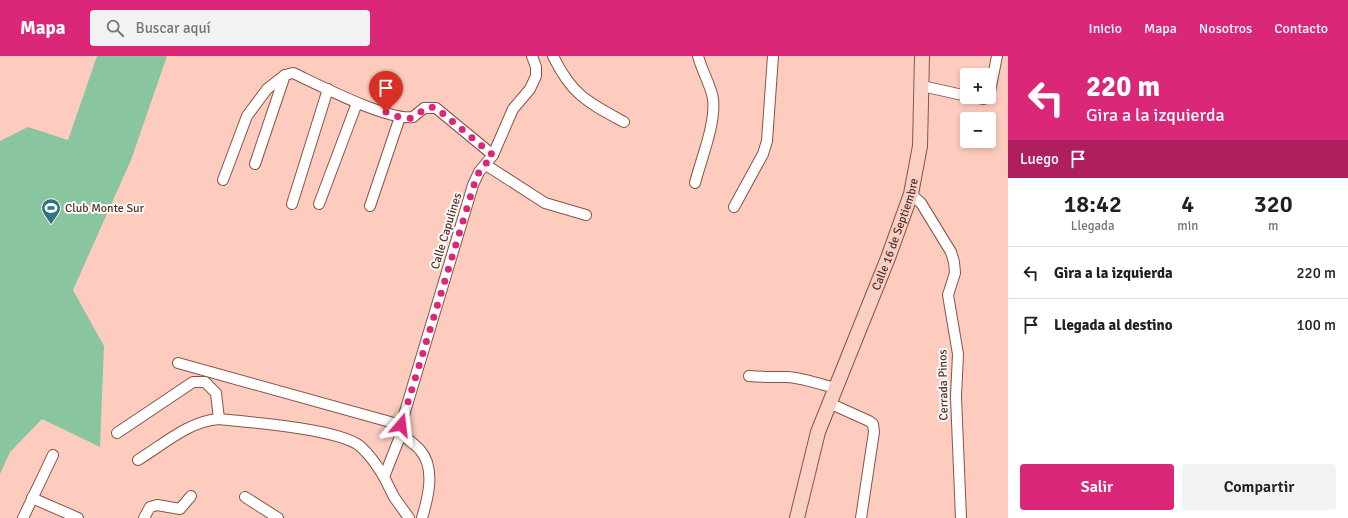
<!DOCTYPE html>
<html lang="es">
<head>
<meta charset="utf-8">
<style>
  :root { --surface:#fff; --page:#f2f2f2; --text:#202124; --muted:#757577; --line:#e0e0e0; --accent:#db2777 }
  body { margin:0; font-family:Signika,sans-serif; background:var(--page); color:var(--text); height:100vh; display:flex; flex-direction:column; font-size:15px; white-space:nowrap }
  * { box-sizing:border-box; margin:0 }
  p { font-size:13px; color:var(--muted) }
  .icon { flex:none; width:22px; height:22px; fill:none; stroke:currentColor; stroke-width:2; stroke-linecap:round; stroke-linejoin:round }
  .map { position:relative; flex:1; overflow:hidden }
  .side { display:flex; flex-direction:column; background:var(--surface); width:340px }
  .side>* { flex:none }
  .hud { background:#db2777; color:#fff; overflow:hidden }
  .buttons { position:absolute; left:960px; top:12px; display:grid; gap:8px }
  .buttons a { display:grid; place-items:center; width:36px; height:36px; border-radius:4px; background:var(--surface); box-shadow:0 2px 6px #0003; font-size:20px }
  .pin { position:absolute; display:grid; place-items:center; width:34px; height:34px; color:#fff; margin:-41px -17px; border-radius:50% 50% 50% 0; rotate:-45deg; box-shadow:0 0 4px #0007 }
  .pin .icon { rotate:45deg }
  .me { position:absolute; width:44px; margin:-22px; rotate:17deg; stroke-linejoin:round; filter:drop-shadow(0 0 3px #0008) }
  .turn { display:flex; align-items:center; gap:14px; height:84px; padding:0 12px; font-size:18px }
  .turn .icon { width:52px; height:52px; stroke-width:2.5 }
  .turn b { display:block; font-size:28px; line-height:34px }
  .then { display:flex; align-items:center; height:38px; padding:0 12px; background:#0003; gap:8px; font-size:15px }
  .eta { display:flex; justify-content:space-evenly; align-items:center; height:68px; text-align:center }
  .eta b { font-size:24px; font-weight:600; line-height:28px }
  .cta { display:flex; gap:8px; margin-top:auto; padding:8px 12px }
  .cta a { flex:1; height:46px; border-radius:4px; background:var(--accent); color:#fff; font-size:16px; font-weight:600; line-height:46px; text-align:center }
  .cta a+a { background:var(--page); color:var(--text) }
  ul { padding:0; list-style:none }
  li { display:flex; align-items:center; gap:12px; height:52px; padding:0 12px; border-top:1px solid var(--line) }
  li div { flex:1 }
  li b { display:block; font-size:15px }
  li em { font-style:normal }
  header { display:flex; align-items:center; gap:24px; box-sizing:border-box; height:56px; padding:0 20px; background:var(--accent); color:#fff }
  header strong { font-size:19px }
  nav { display:flex; gap:22px; margin-inline-start:auto; font-size:14px }
  .search { width:280px; height:36px; background:var(--page); display:flex; align-items:center; gap:10px; box-sizing:border-box; padding:0 14px; border-radius:4px; color:var(--muted); font-size:15px }
  main { display:flex; flex:1; min-height:0 }
  .map>svg:first-child { display:block }
  .green { fill:#89c6a0 }
  .lines { fill:none; stroke-linecap:round; stroke-linejoin:round }
  .minor-casing { stroke:#895446; stroke-width:12 }
  .secondary-casing { stroke:#895446; stroke-width:16 }
  .minor { stroke:#fff; stroke-width:10 }
  .secondary { stroke:#fad0c5; stroke-width:14 }
  .route { stroke:#db2777; stroke-width:7; stroke-dasharray:0 12.6 }
  .labels { text-anchor:middle; stroke-width:4; stroke-linejoin:round; paint-order:stroke }
  .poi-label { font-size:12px; fill:#4e352f; stroke:#fff9f7; text-anchor:start }
  .street-label { font-size:12px; fill:#4e352f; stroke:#fff9f7 }
</style>
</head>
<body>
<header>
<strong>Mapa</strong>
<div class="search"><svg class="icon" aria-label="search" viewBox="0 0 24 24"><circle cx="10" cy="10" r="6"/><path d="M15 15l6 6"/></svg>Buscar aquí</div>
<nav><a>Inicio</a><a>Mapa</a><a>Nosotros</a><a>Contacto</a></nav>
</header>
<main>
<div class="map">
<svg width="1008" height="462" viewBox="0 0 1008 462">
  <rect width="100%" height="100%" fill="#fdccbf"/>
  <polygon class="green" points="97,0 167,0 131,104 73,234 104,290 100,391 42,363 10,396 0,418 0,85 28,71 68,84"/>
  <g class="lines">
    <g class="minor-casing">
      <g id="minor">
        <path d="M553 0C572 39 587 46 624 66"/>
        <polyline points="922,30 967,40"/>
        <polyline points="989,40 997,0"/>
        <polyline points="974,41 983,43 989,41"/>
        <path d="M255 108 285 19 293 17C319 29 388 65 413 61L424 52H436L493 99"/>
        <polyline points="486,109 545,147 586,159"/>
        <polyline points="223,124 247,60 267,33 285,19"/>
        <path d="M695 127C701 103 716 68 713 43 712 32 701 13 698 0"/>
        <polyline points="911,138 921,147 951,196 954,206 955,217 948,239 958,298 956,341 961,462"/>
        <polyline points="292,148 328,33"/>
        <polyline points="319,148 357,47"/>
        <polyline points="370,150 400,61"/>
        <polyline points="734,151 763,98 767,85 773,0"/>
        <polyline points="178,307 401,369"/>
        <path d="M749 320C762 321 774 321 787 321 803 322 820 328 835 332"/>
        <polyline points="829,347 869,365 873,368 874,376 861,462"/>
        <polyline points="117,377 193,326 205,326 216,337 219,363"/>
        <polyline points="401,378 384,421 394,441 409,462"/>
        <path d="M138 404C164 388 189 365 219 363 249 366 339 373 360 390 370 399 377 409 384 421"/>
        <polyline points="245,441 278,462"/>
        <polyline points="32,442 78,462"/>
        <polyline points="23,462 53,399"/>
        <polyline points="144,462 150,451 157,449 180,453 191,440"/>
        <path d="M422 462C428 442 436 412 420 394 415 388 407 383 401 378V369L473 129 479 116 493 99 513 53 530 33 536 20V11L532 0"/>
      </g>
    </g>
    <g class="secondary-casing">
      <g id="secondary">
        <path id="s1" d="M797 462 818 376 888 202 911 138 920 90 922 0"/>
      </g>
    </g>
    <use href="#minor" class="minor"/>
    <use href="#secondary" class="secondary"/>
  </g>
  <g class="lines">
    <path class="route" d="M386 56C393 59 406 65 414 61 423 56 424 49 436 52L493 99 479 116 474 129 401 369"/>
  </g>
  <defs>
    <g id="stadium-pin" transform="scale(1)"><path d="M0 17L-7.5 6A9.5 9.5 0 1 1 7.5 6Z" fill="#307484" stroke="#fff9f7"/><path d="M0-5a6.5 5 0 1 0 0 10a6.5 5 0 1 0 0-10ZM-3.5-1.8h7v3.6h-7Z" fill="#fff"/></g>
  </defs>
  <g fill-rule="evenodd">
    <use href="#stadium-pin" x="51" y="152"/>
  </g>
  <g class="labels">
    <g class="poi-label">
      <text x="65" y="156">Club Monte Sur</text>
    </g>
    <g class="street-label">
      <text transform="translate(446 175) rotate(-73)" y="4">Calle Capulines</text>
      <text dy="4" stroke="none"><textPath href="#s1" startOffset="301">Calle 16 de Septiembre</textPath></text>
      <text transform="translate(943 329) rotate(-91)" y="4">Cerrada Pinos</text>
    </g>
  </g>
</svg>
<div class="buttons">
<a>+</a>
<a>−</a>
</div>
<div class="pin" style="left:386px;top:56px;background:#d93025"><svg class="icon" aria-label="arrive" viewBox="0 0 24 24"><path d="M6 21V4h12l-3 4 3 4H6"/></svg></div>
<svg class="me" style="left:401px;top:369px" viewBox="-20 -20 40 40"><path d="M0-17L14 15 0 8-14 15z" fill="#db2777" stroke="#fff" stroke-width="4"/></svg>
</div>
<section class="side">
<div class="hud">
<div class="turn"><svg class="icon" aria-label="left" viewBox="0 0 24 24"><path d="M17 20v-9H6M10 6l-5 5 5 5"/></svg><div><b>220 m</b>Gira a la izquierda</div></div>
<div class="then">Luego<svg class="icon" aria-label="arrive" viewBox="0 0 24 24"><path d="M6 21V4h12l-3 4 3 4H6"/></svg></div>
</div>
<div class="eta">
<div><b>18:42</b><p>Llegada</p></div>
<div><b>4</b><p>min</p></div>
<div><b>320</b><p>m</p></div>
</div>
<ul>
<li><svg class="icon" aria-label="left" viewBox="0 0 24 24"><path d="M17 20v-9H6M10 6l-5 5 5 5"/></svg><div><b>Gira a la izquierda</b></div><em>220 m</em></li>
<li><svg class="icon" aria-label="arrive" viewBox="0 0 24 24"><path d="M6 21V4h12l-3 4 3 4H6"/></svg><div><b>Llegada al destino</b></div><em>100 m</em></li>
</ul>
<div class="cta"><a>Salir</a><a>Compartir</a></div>
</section>
</main>
</body>
</html>
